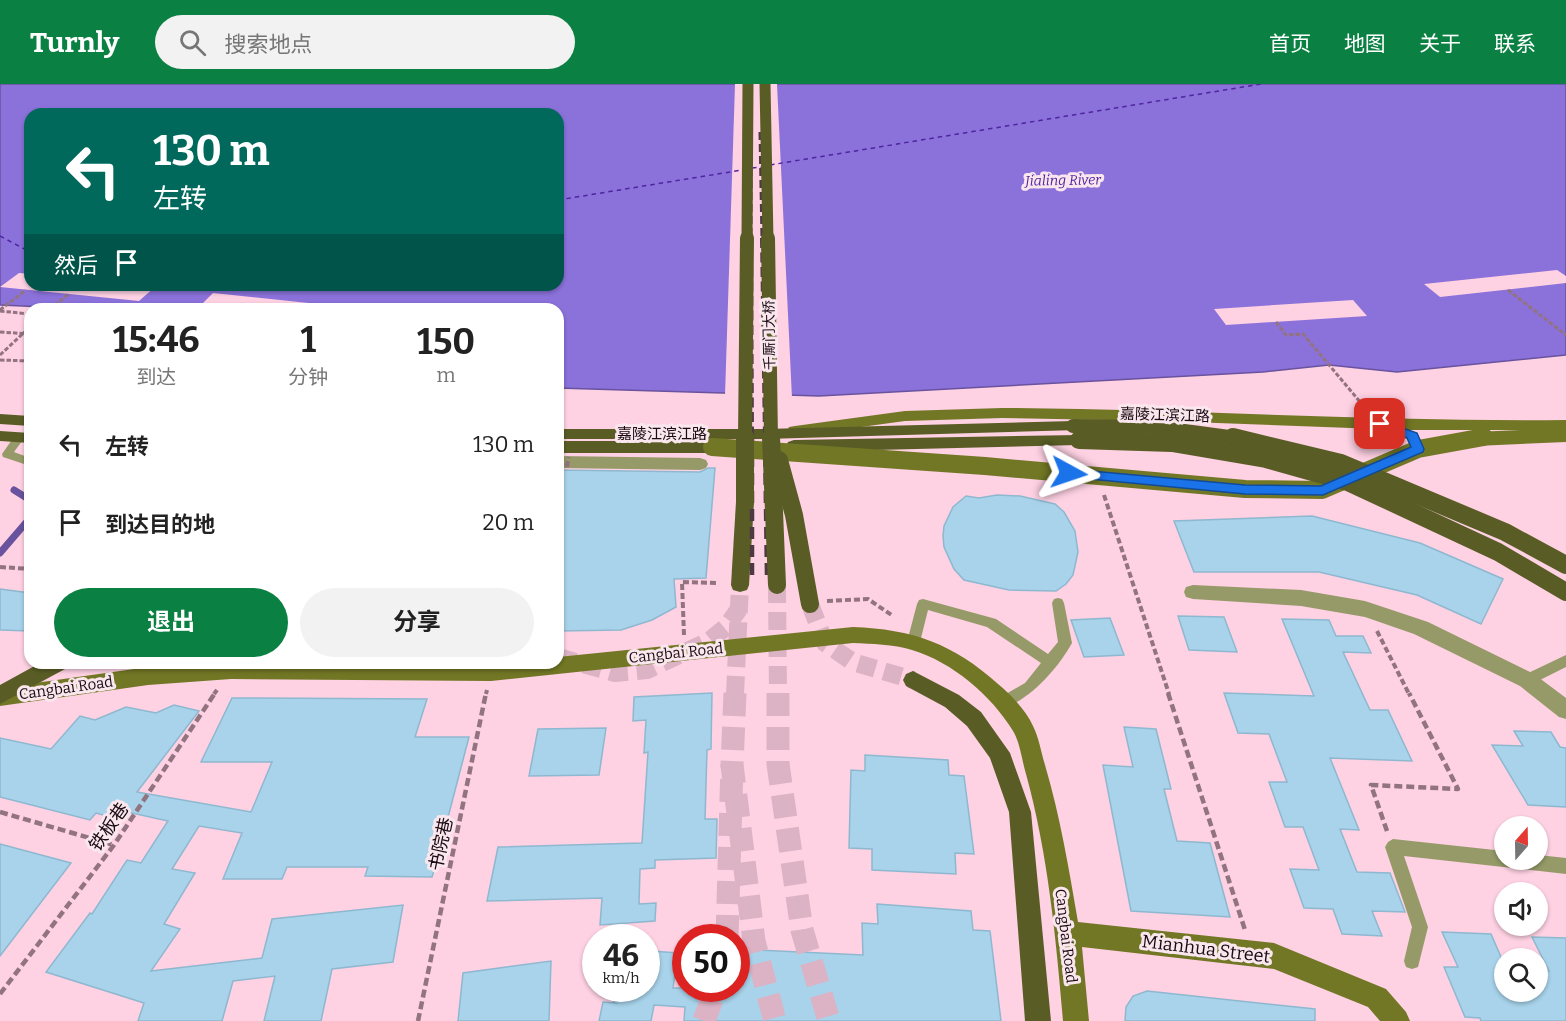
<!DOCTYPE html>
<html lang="zh">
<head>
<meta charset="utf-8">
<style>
  :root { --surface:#fff; --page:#f2f2f2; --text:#222; --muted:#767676; --accent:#0b8043 }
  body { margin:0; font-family:Bitter,"Noto Sans SC",serif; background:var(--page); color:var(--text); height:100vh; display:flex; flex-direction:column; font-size:22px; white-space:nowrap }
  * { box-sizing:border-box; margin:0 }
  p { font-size:20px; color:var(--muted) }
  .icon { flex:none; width:33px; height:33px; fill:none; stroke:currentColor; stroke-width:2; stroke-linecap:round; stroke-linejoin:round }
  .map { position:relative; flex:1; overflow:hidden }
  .details { position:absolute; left:24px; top:219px; width:540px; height:366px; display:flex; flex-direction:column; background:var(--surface); border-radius:18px; box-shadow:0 2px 4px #0004 }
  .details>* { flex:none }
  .guide { position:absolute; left:24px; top:24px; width:540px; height:183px; border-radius:18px; box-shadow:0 2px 4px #0004; background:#00695c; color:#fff; overflow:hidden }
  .needle { width:39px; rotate:20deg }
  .tools { position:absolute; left:1494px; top:732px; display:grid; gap:12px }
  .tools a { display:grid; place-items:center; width:54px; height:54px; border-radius:50%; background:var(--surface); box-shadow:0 2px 4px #0004; font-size:30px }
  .speed { position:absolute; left:582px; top:840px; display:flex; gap:12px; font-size:30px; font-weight:700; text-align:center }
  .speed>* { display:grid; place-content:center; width:78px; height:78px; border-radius:50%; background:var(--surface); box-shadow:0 2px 4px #0004; line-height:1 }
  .speed small { font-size:15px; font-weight:400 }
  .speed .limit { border:9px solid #d22; background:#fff; color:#111 }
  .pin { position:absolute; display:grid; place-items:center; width:51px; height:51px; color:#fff; margin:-26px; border-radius:12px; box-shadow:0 3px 9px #0006 }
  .me { position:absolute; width:66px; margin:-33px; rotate:95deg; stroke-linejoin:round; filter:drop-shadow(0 0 4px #0008) }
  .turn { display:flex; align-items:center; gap:21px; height:126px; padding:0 30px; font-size:27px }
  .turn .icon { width:78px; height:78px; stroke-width:2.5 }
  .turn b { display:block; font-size:42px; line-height:51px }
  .then { display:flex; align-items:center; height:57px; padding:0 30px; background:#0003; gap:12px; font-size:22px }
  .eta { display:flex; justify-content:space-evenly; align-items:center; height:102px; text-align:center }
  .eta b { font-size:36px; font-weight:700; line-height:42px }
  .action { display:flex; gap:12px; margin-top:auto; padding:12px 30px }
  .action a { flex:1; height:69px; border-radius:36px; background:var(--accent); color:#fff; font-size:24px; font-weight:700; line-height:69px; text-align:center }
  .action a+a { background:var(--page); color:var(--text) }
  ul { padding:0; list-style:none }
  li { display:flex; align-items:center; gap:18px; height:78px; padding:0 30px }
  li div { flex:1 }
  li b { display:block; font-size:22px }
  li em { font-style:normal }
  header { display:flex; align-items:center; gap:36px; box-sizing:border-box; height:84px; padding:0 30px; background:var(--accent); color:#fff }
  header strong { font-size:28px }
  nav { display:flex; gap:33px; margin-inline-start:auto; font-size:21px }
  .search { width:420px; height:54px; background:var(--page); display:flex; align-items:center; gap:15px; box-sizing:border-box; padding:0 21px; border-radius:33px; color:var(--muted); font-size:22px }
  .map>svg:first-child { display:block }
  .water { fill:#8b71da; stroke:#69529e; stroke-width:1.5; fill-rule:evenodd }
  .pier { fill:#fed1e3 }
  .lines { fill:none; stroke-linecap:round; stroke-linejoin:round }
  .stream { stroke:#69529e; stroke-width:7 }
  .ferry { stroke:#5124a0; stroke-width:1.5; stroke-dasharray:4.5 4; stroke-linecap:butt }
  .building { fill:#a8d3eb; stroke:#8eb8cf; stroke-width:1.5 }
  .secondary-tunnel { stroke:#dcb3c4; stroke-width:23; stroke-dasharray:23 11; stroke-linecap:butt }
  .primary-tunnel-far1 { stroke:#dcb3c4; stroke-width:18; stroke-dasharray:18 9; stroke-linecap:butt }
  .primary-tunnel { stroke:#dcb3c4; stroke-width:23; stroke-dasharray:23 11; stroke-linecap:butt }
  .path-far2 { stroke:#927380; stroke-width:3; stroke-dasharray:4.5 2; stroke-linecap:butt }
  .path-far1 { stroke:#927380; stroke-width:4; stroke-dasharray:6 3; stroke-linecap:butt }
  .path { stroke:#927380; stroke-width:4.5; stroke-dasharray:8 4; stroke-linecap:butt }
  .lane { fill:#959a68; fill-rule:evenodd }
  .street { fill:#959a68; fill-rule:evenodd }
  .secondary { fill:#727725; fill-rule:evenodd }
  .primary { fill:#595d25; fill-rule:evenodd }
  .rail-far2 { stroke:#4e3942; stroke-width:3; stroke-dasharray:8 4; stroke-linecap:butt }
  .rail-far1 { stroke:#4e3942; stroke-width:4; stroke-dasharray:10 4.5; stroke-linecap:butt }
  .rail { stroke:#4e3942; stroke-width:4.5; stroke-dasharray:12 6; stroke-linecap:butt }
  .path-bridge { stroke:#927380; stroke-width:4; stroke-dasharray:6 3; stroke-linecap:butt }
  .secondary-bridge-far1 { stroke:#727725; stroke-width:14 }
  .secondary-bridge { stroke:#727725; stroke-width:18 }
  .primary-bridge-far2 { stroke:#595d25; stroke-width:11 }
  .primary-bridge-far1 { stroke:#595d25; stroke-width:14 }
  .primary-bridge { stroke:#595d25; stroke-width:18 }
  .route { fill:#1a73e8; stroke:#114b97; stroke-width:1.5 }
  .labels { text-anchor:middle; stroke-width:6; stroke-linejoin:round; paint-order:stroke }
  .far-water-label { font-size:14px; font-style:italic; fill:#5124a0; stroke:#fae7ee }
  .far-street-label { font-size:14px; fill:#190b11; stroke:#fae7ee }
  .street-label { font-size:15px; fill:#190b11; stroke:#fae7ee }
  .near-street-label { font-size:18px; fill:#190b11; stroke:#fae7ee }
</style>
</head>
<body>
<header>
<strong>Turnly</strong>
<div class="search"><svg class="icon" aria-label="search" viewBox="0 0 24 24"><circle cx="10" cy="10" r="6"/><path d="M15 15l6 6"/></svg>搜索地点</div>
<nav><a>首页</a><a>地图</a><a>关于</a><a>联系</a></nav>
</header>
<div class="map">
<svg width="1566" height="937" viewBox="0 0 1566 937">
  <rect width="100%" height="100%" fill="#fed1e3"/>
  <path class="water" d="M0 0H1566V271L1397 288 1329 281 1263 288 819 312 558 304V225H89L0 221ZM30 30H558V201H30Z"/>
  <g class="pier">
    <polygon points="735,0 777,0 792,314 725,312"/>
    <polygon points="1557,186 1566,192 1566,199 1440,213 1424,200"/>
    <polygon points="19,189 30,190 30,201 156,202 139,217 0,203"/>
    <polygon points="213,209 337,222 334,225 226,225 200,222"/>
    <polygon points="1353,216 1367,232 1226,241 1214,225"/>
  </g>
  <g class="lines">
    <g class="stream">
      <polyline points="14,406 30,416"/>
      <polyline points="0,469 30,434"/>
    </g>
    <g class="ferry">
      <polyline points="770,81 1261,0"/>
      <polyline points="752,84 762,83"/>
      <polyline points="558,116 742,86"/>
      <polyline points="0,152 30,168"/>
    </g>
  </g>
  <g class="building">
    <polygon points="708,384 715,384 706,494 674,495 676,523 652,536 621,546 558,547 558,386 700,388"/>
    <polygon points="997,411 1020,412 1055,420 1064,428 1075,447 1078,468 1073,491 1066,500 1056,507 1009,506 964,496 954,485 944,463 943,452 944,442 953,423 966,412 979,414"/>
    <polygon points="1312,432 1420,459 1503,495 1481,540 1417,511 1319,488 1194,488 1174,437"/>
    <polygon points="0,505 30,509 30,547 0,546"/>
    <polygon points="1178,532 1224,533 1237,568 1189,566"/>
    <polygon points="1110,534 1124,571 1084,573 1071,536"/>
    <polygon points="1282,535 1329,536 1336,552 1363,552 1371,569 1343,568 1370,626 1388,626 1412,677 1330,674 1359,746 1340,745 1357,788 1390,789 1405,828 1372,827 1382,852 1342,850 1333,825 1304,824 1290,785 1319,786 1303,743 1285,743 1269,698 1287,698 1269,650 1238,649 1224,609 1314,612"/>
    <polygon points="712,609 711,665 707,666 705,735 717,735 716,774 655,776 655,784 640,785 639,820 656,819 655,837 600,841 602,814 487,817 498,763 642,759 648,668 644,669 646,636 633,637 634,613"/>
    <polygon points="232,614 427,615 415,653 469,653 435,783 432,793 365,792 368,783 287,783 282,795 223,795 242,749 199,742 172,785 195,789 164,840 180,845 151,887 262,874 272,835 403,821 393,878 332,885 321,937 264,937 275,892 233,897 222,937 138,937 144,919 46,888 90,829 92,830 127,776 141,779 168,737 123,727 117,735 96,729 90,736 0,713 0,654 51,665 80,632 95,636 126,623 156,629 174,621 199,627 137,708 251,728 272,678 201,678"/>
    <polygon points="1124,643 1156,645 1171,705 1164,705 1177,757 1210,759 1230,833 1131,827 1103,681 1133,683"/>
    <polygon points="606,644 599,691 529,692 538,645"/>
    <polygon points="1514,647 1551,648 1560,663 1566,664 1566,723 1528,721 1492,661 1523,662"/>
    <polygon points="865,671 948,676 949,691 964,692 974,770 955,769 956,790 872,786 872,765 849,764 851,686 865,687"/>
    <polygon points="0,760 71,779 0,872"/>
    <polygon points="877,820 971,827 973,846 990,847 1001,937 684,937 685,923 654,921 651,937 599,937 603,918 616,919 613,917 613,904 646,904 646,892 652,867 678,869 673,904 736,904 736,865 863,871 862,839 878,840"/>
    <polygon points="1442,848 1491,850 1504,880 1504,908 1538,908 1538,887 1549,887 1532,853 1566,854 1566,937 1481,937 1480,934 1465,933 1444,883 1458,883"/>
    <polygon points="551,877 549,937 458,937 463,889"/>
    <polygon points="1147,907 1315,925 1315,937 1125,937 1126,923 1133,912"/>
  </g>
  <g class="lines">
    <g class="secondary-tunnel">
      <polyline points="727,854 732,681"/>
      <polyline points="704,937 716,904"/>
    </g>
    <g class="primary-tunnel-far1">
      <polyline points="777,501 778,610"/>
      <polyline points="810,520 825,559 853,578 913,596"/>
      <polyline points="558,573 615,589 647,586 709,557 726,543 739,525"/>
      <polyline points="735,610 740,501"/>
    </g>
    <g class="primary-tunnel">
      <polyline points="735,609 732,681 754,857 775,937"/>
      <polyline points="778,609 778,680 802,846 829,937"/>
    </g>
    <g class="path-far2">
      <polyline points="1508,206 1566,251"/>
      <polyline points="49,225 69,210"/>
      <polyline points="0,226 26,206"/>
      <polyline points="0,227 30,230"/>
      <polyline points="1276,238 1286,251 1303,250 1361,319"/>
      <polyline points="0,248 30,250"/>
      <polyline points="0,271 30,243"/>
      <polyline points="0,276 30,277"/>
    </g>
    <g class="path-far1">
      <polyline points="1104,411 1169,610"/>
      <polyline points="0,483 30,485"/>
      <polyline points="827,517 868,515 893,532"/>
      <polyline points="1377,547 1409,610"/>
      <polyline points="684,551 682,498 717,499"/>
      <polyline points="214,610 217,606"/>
      <polyline points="486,610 487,606"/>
    </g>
    <g class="path">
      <polyline points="1168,609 1245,846"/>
      <polyline points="0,728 114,761"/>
      <polyline points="1387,747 1371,701 1458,705 1409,609"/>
      <polyline points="0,910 114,761 215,609"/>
      <polyline points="418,937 486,609"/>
    </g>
    <g class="lane">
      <polygon points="20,349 25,353 14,368 30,374 30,382 3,373 2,370 16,350"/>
      <path d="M1058 514 1062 515 1064 519 1072 559C1058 584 1032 614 1004 624L999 622 997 618 999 614 1025 599 1041 579 987 543 928 526 919 562 914 563 909 562 907 558 917 520 919 516 923 515 996 535 1048 570 1058 558 1052 519 1054 515Z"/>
      <polygon points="1566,571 1566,583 1532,600 1527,602 1522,600 1520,596 1522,592"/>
      <polygon points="1393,755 1504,767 1504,776 1538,776 1538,771 1566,774 1566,790 1404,772 1428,843 1418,883 1412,885 1406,883 1404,877 1412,843 1385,763 1388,758"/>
    </g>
    <g class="street">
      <polygon points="558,372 700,374 706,376 708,380 706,384 700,386 558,384"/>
      <polygon points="1193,501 1301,506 1365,517 1428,538 1534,590 1566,614 1566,635 1559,633 1520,602 1414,550 1365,533 1301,522 1193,515 1186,513 1184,508 1186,503"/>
    </g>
    <g class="secondary">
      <path d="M1002 324C1190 325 1378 338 1566 336V346H1405L1163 337 1002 334 905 337 795 352 789 351 787 347 789 343 795 342 905 327Z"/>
      <path d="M853 543C912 545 954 560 998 600 1011 611 1026 626 1033 642 1039 654 1041 668 1045 681 1060 732 1069 785 1078 838L1274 859 1386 905 1406 928 1410 937H1380L1368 923 1274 885 1082 863 1089 937H1063C1056 854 1048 770 1026 690 1022 677 1020 658 1013 647 991 611 952 578 912 566 893 560 872 560 853 559L491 597 231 595 148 601 0 622V604L148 583 209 579H558V573Z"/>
    </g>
    <g class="primary">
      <polygon points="0,330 30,332 30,342 0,340"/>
      <polygon points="1073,337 1079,338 1081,342 1079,346 765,355 558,355 558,345 765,345"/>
      <polygon points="0,347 30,349 30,359 0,357"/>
      <polygon points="1079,351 1085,352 1087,356 1085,360 1079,361 794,368 788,366 786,362 788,358 794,356"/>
      <polygon points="558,357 727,357 733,359 735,363 733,367 727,369 558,369"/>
      <polygon points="745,412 751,414 754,418 749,501 747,506 740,508 733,506 731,501 736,418 739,414"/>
      <polygon points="40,579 68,579 65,585 0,620 0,601"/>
      <polygon points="913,587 959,611 981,628 1010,669 1031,728 1051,937 1025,937 1009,728 990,674 967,642 945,623 906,602 903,596 906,590"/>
    </g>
    <g class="rail-far2">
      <polyline points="751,0 751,156"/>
      <polyline points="760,48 762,156"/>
    </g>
    <g class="rail-far1">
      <polyline points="751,154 752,355"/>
      <polyline points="762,154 765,355"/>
    </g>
    <g class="rail">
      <polyline points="752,353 752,492"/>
      <polyline points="765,353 767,492"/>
    </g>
    <polyline class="path-bridge" points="567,383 569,373"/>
    <polyline class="secondary-bridge-far1" points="1475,355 1566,351"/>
    <polyline class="secondary-bridge" points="712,363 985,382 1245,405 1322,406 1418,365 1484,353"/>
    <g class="primary-bridge-far2">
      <polyline points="765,0 768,156"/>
      <polyline points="747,156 748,0"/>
    </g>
    <g class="primary-bridge-far1">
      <polyline points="768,154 771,355"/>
      <polyline points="1073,342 1155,343 1244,355"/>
      <polyline points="745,355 747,154"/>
    </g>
    <g class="primary-bridge">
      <polyline points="771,353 777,501"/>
      <polyline points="1233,353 1341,379 1505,448 1566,481"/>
      <polyline points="1079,356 1172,359 1266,375 1348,398 1498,468 1566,508"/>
      <polyline points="779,376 794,431 810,520"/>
      <polyline points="745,418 745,353"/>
    </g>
  </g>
  <polygon class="route" points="1380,336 1417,349 1424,365 1423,368 1323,411 1245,410 1069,393 1062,389 1069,385 1245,401 1321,402 1411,363 1407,354 1376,343 1374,340"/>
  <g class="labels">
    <g class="far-water-label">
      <text transform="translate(1063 96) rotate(-1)" y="5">Jialing River</text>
    </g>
    <g class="far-street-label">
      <text transform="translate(769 251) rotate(-91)" y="5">千厮门大桥</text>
    </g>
    <g class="street-label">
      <text transform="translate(1165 331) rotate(2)" y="5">嘉陵江滨江路</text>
      <text x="662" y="355">嘉陵江滨江路</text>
      <text transform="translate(676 569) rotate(-6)" y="5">Cangbai Road</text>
      <text transform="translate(66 604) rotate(-8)" y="5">Cangbai Road</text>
      <text transform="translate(1066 852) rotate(83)" y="5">Cangbai Road</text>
    </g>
    <g class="near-street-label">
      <text transform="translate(109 743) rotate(-55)" y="6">铁板巷</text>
      <text transform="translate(441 760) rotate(-78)" y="6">书院巷</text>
      <text transform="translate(1206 865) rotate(7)" y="6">Mianhua Street</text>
    </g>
  </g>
</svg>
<div class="tools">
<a><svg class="needle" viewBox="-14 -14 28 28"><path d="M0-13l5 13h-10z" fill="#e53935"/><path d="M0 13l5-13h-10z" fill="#767676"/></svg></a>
<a><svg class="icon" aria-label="sound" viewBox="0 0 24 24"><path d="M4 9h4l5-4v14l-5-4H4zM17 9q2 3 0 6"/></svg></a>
<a><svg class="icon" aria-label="search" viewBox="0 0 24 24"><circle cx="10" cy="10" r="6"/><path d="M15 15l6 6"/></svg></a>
</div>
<div class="speed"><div>46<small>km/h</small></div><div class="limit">50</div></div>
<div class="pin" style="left:1380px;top:340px;background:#d93025"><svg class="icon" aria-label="arrive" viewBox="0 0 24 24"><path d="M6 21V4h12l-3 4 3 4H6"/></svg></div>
<svg class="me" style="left:1069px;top:389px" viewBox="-20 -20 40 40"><path d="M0-17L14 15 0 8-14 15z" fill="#1a73e8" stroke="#fff" stroke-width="4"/></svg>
<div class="guide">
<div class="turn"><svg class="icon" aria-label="left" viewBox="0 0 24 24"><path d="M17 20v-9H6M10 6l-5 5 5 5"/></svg><div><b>130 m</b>左转</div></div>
<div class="then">然后<svg class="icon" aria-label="arrive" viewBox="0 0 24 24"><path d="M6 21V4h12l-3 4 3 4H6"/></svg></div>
</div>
<section class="details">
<div class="eta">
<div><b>15:46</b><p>到达</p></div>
<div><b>1</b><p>分钟</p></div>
<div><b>150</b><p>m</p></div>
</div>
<ul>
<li><svg class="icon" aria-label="left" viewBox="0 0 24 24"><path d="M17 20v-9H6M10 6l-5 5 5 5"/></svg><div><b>左转</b></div><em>130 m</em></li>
<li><svg class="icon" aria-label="arrive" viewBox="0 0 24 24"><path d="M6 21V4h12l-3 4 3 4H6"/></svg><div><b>到达目的地</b></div><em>20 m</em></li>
</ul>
<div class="action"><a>退出</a><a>分享</a></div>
</section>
</div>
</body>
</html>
